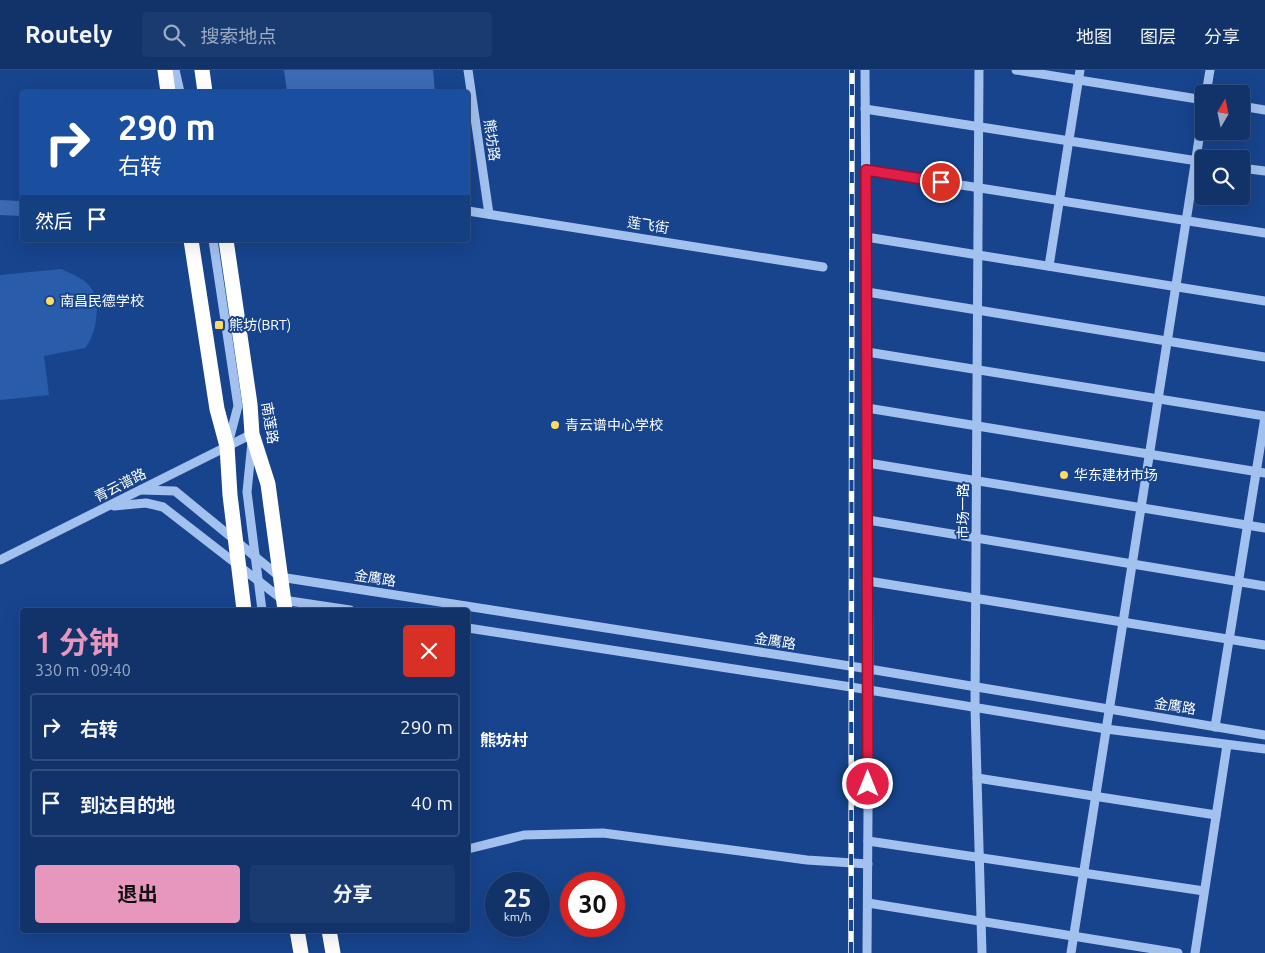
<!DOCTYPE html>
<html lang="zh">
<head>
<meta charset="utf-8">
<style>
  :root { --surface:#11336a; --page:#1a3b70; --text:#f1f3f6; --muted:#9caac1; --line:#304e7e; --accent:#e797bd }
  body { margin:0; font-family:Ubuntu,"Noto Sans SC",sans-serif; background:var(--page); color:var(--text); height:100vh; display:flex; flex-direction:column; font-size:19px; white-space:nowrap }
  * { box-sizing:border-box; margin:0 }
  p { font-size:16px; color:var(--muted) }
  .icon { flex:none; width:28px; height:28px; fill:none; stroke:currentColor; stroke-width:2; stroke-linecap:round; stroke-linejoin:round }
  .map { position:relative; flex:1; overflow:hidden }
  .details { position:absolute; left:20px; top:538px; width:450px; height:325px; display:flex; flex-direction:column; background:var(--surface); border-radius:5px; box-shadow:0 5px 20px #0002,0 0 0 1px var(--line) }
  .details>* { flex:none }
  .guide { position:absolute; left:20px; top:20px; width:450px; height:152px; border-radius:5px; box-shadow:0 5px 20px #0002,0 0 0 1px var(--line); background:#1a4fa0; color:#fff; overflow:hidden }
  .needle { width:32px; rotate:9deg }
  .buttons { position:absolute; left:1195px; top:15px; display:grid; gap:10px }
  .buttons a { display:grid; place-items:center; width:55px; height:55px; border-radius:5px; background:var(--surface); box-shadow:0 5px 20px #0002,0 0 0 1px var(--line); font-size:25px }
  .speed { position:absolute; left:485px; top:802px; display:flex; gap:10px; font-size:25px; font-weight:700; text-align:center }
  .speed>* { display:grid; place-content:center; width:65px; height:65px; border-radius:50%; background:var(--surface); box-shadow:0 5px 20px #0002,0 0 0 1px var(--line); line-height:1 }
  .speed small { font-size:12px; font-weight:400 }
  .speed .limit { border:8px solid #d22; background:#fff; color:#111 }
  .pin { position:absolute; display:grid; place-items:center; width:42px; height:42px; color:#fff; margin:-21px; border:2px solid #fff; border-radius:50%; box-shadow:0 1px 5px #0007 }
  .me { position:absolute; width:55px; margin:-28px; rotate:0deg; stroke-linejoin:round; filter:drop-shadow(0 0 4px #0008) }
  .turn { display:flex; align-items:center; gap:18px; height:105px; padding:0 15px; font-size:22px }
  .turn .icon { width:65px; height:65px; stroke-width:2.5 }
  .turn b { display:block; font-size:35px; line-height:42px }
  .then { display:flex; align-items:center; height:48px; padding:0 15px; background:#0003; gap:10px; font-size:19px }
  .round { display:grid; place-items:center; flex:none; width:52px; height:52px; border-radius:5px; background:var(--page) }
  .overview { display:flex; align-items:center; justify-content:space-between; height:85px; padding:0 15px }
  h1 { font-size:30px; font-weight:700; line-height:38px; color:var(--accent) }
  .primary-button { display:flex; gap:10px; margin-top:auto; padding:10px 15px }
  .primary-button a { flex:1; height:58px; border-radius:5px; background:var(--accent); color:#111; font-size:20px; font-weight:700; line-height:58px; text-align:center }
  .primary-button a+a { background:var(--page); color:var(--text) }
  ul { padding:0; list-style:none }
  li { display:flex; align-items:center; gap:15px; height:68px; margin:0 10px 8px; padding:0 5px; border:2px solid var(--line); border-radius:5px }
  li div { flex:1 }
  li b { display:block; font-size:19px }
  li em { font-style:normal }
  header { display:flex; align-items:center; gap:30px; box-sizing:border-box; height:70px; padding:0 25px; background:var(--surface); border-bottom:1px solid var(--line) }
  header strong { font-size:24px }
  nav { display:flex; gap:28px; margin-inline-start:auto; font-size:18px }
  .search { width:350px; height:45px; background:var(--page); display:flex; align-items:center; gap:12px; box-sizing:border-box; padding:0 18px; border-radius:5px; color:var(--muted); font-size:19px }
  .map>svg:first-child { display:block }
  .green { fill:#2a5cac }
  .building { fill:#3c6ab4 }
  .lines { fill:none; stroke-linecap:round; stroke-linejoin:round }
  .minor { stroke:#a3c1ef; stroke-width:9 }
  .highway { stroke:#fff; stroke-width:15 }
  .rail-casing { stroke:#fff; stroke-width:5.5 }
  .rail { stroke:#17448d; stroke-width:4; stroke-dasharray:11; stroke-linecap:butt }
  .route-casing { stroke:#92132f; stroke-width:12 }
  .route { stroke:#e11d48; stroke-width:9 }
  .poi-dot { fill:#ffdb61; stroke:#17448d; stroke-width:2 }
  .labels { text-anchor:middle; stroke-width:4; stroke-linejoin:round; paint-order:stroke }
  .street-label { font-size:14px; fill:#fff; stroke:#17448d }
  .poi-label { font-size:14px; fill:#fff; stroke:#17448d; text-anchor:start }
  .quarter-label { font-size:16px; font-weight:bold; fill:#fff; stroke:#17448d }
</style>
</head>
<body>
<header>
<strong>Routely</strong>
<div class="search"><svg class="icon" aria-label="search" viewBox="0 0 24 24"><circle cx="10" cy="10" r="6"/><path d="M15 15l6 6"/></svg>搜索地点</div>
<nav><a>地图</a><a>图层</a><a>分享</a></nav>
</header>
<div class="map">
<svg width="1265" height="883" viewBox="0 0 1265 883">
  <rect width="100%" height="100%" fill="#17448d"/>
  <path class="green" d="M61 199C72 204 84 208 91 218 102 232 96 266 85 278L44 286 49 325 0 330V205Z"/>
  <g class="building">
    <polygon points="284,0 433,0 435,22 287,22"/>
    <polygon points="0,130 22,131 22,146 0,145"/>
  </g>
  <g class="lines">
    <g class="minor">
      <polyline points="175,0 180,22"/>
      <polyline points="468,0 489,144"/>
      <polyline points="865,0 869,599 867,883"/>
      <polyline points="979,0 975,637 982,883"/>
      <polyline points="1016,0 1204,30"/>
      <polyline points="1206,24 1210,0"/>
      <polyline points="1241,36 1265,40"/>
      <polyline points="865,39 1204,92"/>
      <polyline points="1241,98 1265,101"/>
      <polyline points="866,100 1265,163"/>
      <polyline points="468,141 823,197"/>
      <polyline points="866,167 1265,231"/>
      <polyline points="213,170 238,336 228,374"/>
      <polyline points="1049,196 1080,0"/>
      <polyline points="867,222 1265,287"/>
      <polyline points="867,282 1265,346"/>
      <polyline points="867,338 1265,403"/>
      <polyline points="252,372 247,422 262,540"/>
      <polyline points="868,393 1265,458"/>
      <polyline points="141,420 175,421 280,507 869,599 1265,665"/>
      <polyline points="114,436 146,433 163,437 283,530 350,540"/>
      <polyline points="868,450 1265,516"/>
      <polyline points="0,490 252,364"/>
      <polyline points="868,511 1265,575"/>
      <polyline points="468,558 851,617 1106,659 1265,679"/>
      <polyline points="1215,657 1265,347"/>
      <polyline points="977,708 1216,745"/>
      <polyline points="868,771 1204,821"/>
      <polyline points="468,779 524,765 603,763 807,790 868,794"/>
      <polyline points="868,833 1178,883"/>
      <polyline points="1071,883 1204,37"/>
      <polyline points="1195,883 1227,675"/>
    </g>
    <g class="highway">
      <polyline points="165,0 168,22"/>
      <polyline points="202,0 205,22"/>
      <polyline points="191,170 217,339 227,376 230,425 244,540"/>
      <polyline points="226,170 250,334 252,364 268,414 285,540"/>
      <polyline points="297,860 301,883"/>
      <polyline points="329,860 333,883"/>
    </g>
    <g class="rail-casing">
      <polyline id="rail" points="851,883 852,0"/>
    </g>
    <use href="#rail" class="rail"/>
  </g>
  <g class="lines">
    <g class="route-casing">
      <polyline id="route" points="868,714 866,100 941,112"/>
    </g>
    <use href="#route" class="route"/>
  </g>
  <g class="poi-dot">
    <circle cx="50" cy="231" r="5"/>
    <rect x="214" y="250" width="10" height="10" rx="2.5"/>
    <circle cx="555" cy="355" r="5"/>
    <circle cx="1064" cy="405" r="5"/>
  </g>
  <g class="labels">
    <g class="street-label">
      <text transform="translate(492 70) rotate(82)" y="5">熊坊路</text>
      <text transform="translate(648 155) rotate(9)" y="5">莲飞街</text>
      <text transform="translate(270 353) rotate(81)" y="5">南莲路</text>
      <text transform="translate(120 415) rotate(-27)" y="5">青云谱路</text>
      <text transform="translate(963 441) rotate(-90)" y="5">市场一路</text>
      <text transform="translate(375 508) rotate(9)" y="5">金鹰路</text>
      <text transform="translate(775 571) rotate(9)" y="5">金鹰路</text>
      <text transform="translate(1175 636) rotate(9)" y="5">金鹰路</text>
    </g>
    <g class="poi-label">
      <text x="60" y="236">南昌民德学校</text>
      <text x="229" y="260">熊坊(BRT)</text>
      <text x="565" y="360">青云谱中心学校</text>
      <text x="1074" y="410">华东建材市场</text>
    </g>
    <g class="quarter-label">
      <text x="504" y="676">熊坊村</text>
    </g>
  </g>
</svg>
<div class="buttons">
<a><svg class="needle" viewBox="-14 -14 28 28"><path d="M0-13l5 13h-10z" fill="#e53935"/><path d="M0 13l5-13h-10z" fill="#9caac1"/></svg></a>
<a><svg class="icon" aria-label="search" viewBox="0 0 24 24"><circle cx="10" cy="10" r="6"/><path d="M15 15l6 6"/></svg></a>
</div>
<div class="speed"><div>25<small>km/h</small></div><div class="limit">30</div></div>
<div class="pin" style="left:941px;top:112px;background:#d93025"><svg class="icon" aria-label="arrive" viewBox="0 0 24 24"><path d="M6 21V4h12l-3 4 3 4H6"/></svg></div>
<svg class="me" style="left:868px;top:714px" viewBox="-20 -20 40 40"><circle r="17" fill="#e11d48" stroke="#fff" stroke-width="3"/><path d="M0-11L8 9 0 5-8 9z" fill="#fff"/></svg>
<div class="guide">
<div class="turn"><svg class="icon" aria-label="right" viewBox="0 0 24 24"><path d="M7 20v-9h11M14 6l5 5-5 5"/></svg><div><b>290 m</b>右转</div></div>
<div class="then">然后<svg class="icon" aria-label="arrive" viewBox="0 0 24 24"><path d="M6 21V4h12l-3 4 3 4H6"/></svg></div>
</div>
<section class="details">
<div class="overview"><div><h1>1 分钟</h1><p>330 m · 09:40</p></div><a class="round" style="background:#d93025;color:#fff"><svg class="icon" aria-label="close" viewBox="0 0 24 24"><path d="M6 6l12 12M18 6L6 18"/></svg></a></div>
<ul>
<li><svg class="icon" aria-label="right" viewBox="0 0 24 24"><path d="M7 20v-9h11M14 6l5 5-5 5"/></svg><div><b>右转</b></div><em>290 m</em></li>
<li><svg class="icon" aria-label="arrive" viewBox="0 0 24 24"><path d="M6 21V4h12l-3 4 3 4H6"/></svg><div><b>到达目的地</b></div><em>40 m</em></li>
</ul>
<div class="primary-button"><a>退出</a><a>分享</a></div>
</section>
</div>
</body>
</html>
